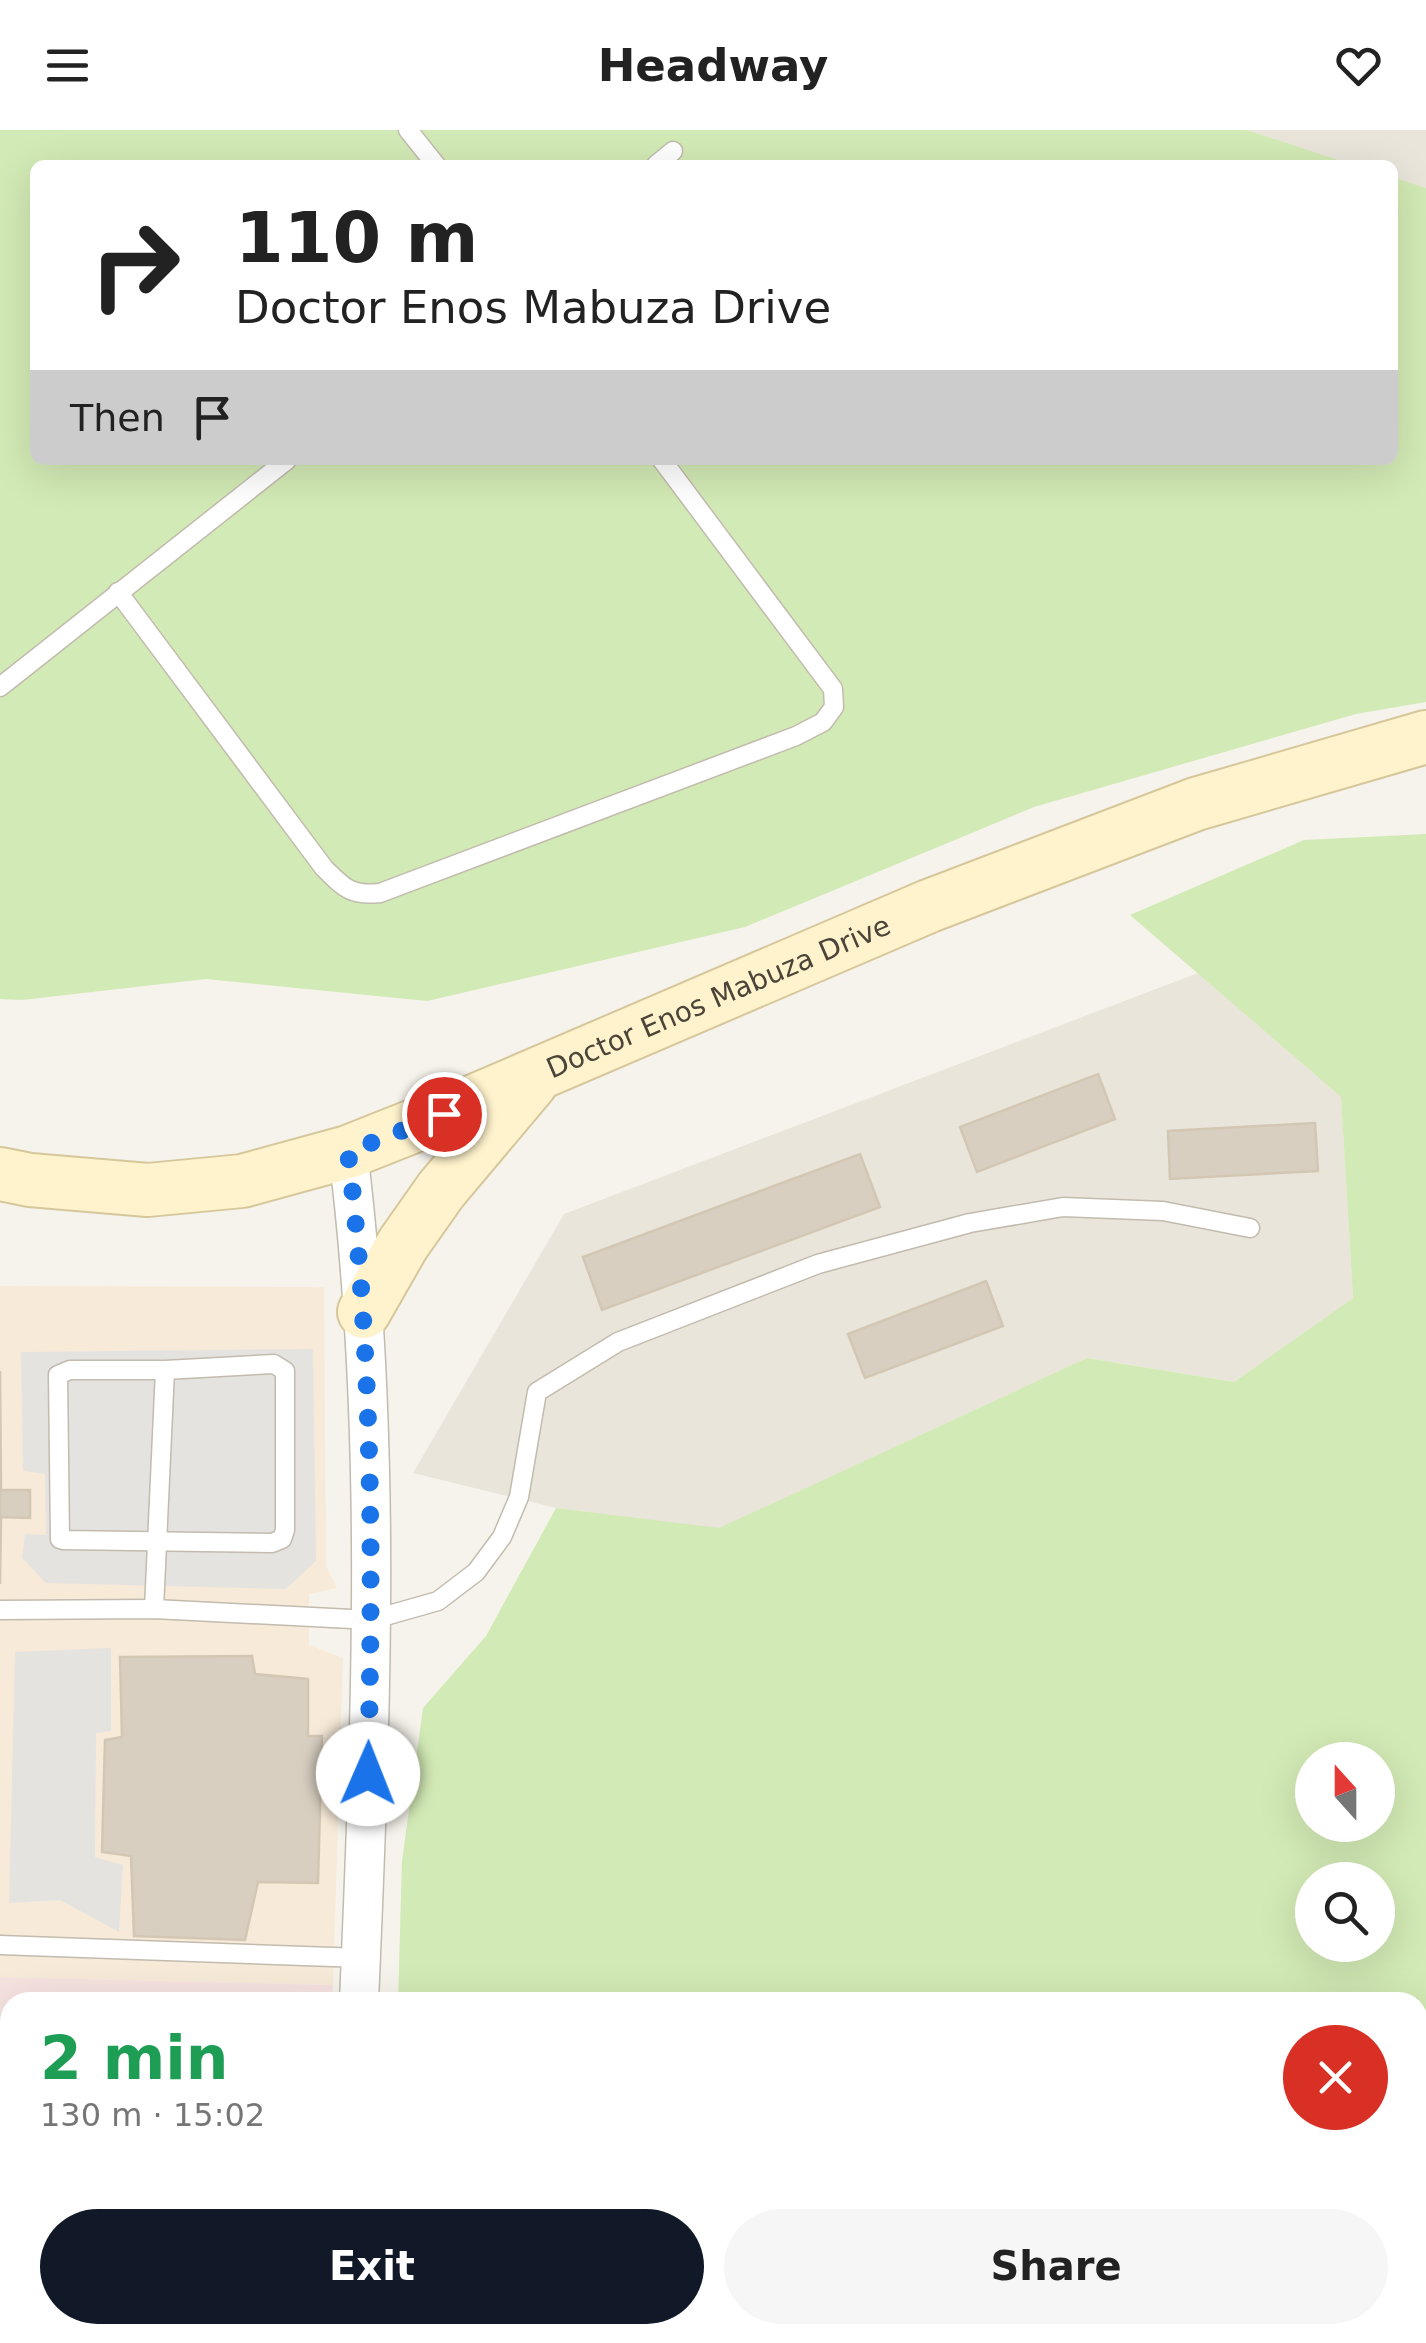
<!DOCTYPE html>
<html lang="en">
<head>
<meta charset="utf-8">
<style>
  :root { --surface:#fff; --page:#f6f6f6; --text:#222; --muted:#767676; --accent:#111827 }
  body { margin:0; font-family:"DejaVu Sans",sans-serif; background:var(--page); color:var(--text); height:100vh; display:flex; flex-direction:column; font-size:38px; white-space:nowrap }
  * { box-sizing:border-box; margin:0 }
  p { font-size:32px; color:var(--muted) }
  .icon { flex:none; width:55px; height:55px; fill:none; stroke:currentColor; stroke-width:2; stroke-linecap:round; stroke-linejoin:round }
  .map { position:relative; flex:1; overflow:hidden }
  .drawer { position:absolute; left:0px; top:1862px; width:1428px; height:352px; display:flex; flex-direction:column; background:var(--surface); border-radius:30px 30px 0 0; box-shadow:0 10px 40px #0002 }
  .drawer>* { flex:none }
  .hud { position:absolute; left:30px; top:30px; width:1368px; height:305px; border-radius:15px; box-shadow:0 10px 40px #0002; background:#fff; color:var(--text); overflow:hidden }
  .needle { width:65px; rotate:339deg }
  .buttons { position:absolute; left:1295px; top:1612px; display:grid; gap:20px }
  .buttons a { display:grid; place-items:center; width:100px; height:100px; border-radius:50%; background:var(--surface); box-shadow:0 10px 40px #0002; font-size:50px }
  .pin { position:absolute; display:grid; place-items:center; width:85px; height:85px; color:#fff; margin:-42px; border:5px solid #fff; border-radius:50%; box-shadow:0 2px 10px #0007 }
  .me { position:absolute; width:110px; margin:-55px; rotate:1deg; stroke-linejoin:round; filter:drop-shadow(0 0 8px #0008) }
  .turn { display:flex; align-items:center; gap:35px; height:210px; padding:0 40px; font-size:45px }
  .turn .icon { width:130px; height:130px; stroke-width:2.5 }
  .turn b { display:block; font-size:70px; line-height:85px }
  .then { display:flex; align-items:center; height:95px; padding:0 40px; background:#0003; gap:20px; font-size:38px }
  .round { display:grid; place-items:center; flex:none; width:105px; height:105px; border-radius:52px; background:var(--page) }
  .summary { display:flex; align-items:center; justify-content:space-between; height:170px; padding:0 40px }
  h1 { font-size:60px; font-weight:800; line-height:75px; color:#1e9e55 }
  .primary-button { display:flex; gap:20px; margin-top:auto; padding:20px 40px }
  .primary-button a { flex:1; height:115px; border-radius:60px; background:var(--accent); color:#fff; font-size:40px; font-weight:800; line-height:115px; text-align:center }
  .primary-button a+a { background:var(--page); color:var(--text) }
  header { display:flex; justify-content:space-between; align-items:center; height:130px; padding:0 40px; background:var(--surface); font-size:45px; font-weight:800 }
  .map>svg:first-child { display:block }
  .residential { fill:#eae5da }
  .commercial { fill:#f7ead8 }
  .medical { fill:#f6e3e0 }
  .green { fill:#d2eab5; fill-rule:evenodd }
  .parking { fill:#e5e3e0 }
  .building { fill:#d8cfc1; stroke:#d3c7b4; stroke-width:2.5 }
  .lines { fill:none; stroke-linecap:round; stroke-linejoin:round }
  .lane-casing { stroke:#c2bbae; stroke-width:21 }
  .street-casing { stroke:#c2bbae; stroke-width:41 }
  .secondary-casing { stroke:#d6c79b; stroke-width:56 }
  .lane { stroke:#fff; stroke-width:18 }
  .street { stroke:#fff; stroke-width:38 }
  .secondary { stroke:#fff3cd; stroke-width:52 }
  .route { stroke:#1a73e8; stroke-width:18; stroke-dasharray:0 32.4 }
  .labels { text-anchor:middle; stroke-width:9; stroke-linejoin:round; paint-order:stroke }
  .street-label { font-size:28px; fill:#4b4439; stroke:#fff }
</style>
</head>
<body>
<header><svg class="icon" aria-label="menu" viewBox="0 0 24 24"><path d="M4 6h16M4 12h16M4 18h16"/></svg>Headway<svg class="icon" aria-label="heart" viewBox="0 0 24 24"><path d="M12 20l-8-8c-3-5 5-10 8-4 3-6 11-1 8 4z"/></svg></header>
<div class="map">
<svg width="1426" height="2213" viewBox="0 0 1426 2213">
  <rect width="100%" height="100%" fill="#f6f3ec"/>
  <g class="residential">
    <polygon points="1247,0 1426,0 1426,58 1393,47 1392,35 1354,35"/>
    <polygon points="1198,843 1341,967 1353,1168 1234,1252 1087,1228 718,1399 556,1378 413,1343 564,1084"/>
  </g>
  <polygon class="commercial" points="0,1156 324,1157 326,1436 337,1458 309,1464 309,1515 343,1528 333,1855 0,1847"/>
  <polygon class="medical" points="0,1847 333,1855 332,1872 10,1872 10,2205 450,2205 454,2213 0,2213"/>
  <g class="green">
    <polygon points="0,0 1247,0 1354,35 35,35 35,330 1392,330 1393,47 1426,58 1426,572 1356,584 1034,677 745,797 427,871 206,849 22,870 0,869"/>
    <path d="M1426 704V2213H454L450 2205H1418V1872H398L402 1731 423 1578 486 1506 556 1378 719 1398 1087 1228 1234 1252 1353 1168 1341 967 1130 785 1304 710ZM1378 1630V1695H1312V1630ZM1312 1750H1378V1815H1312Z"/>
  </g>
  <g class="parking">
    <polygon points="313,1219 316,1431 286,1459 46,1453 22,1428 25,1404 46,1405 45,1344 23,1341 21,1222"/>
    <polygon points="111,1518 111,1601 96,1603 95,1727 123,1735 119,1802 60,1770 9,1773 15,1522"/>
    <polygon points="0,1884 10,1884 10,2146 0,2147"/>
  </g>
  <g class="building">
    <polygon points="1098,944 1115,989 977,1042 960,997"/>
    <polygon points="1315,993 1318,1041 1170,1049 1168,1001"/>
    <polygon points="860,1024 880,1077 602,1180 583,1127"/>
    <polygon points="986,1151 1003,1196 865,1248 848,1204"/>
    <polygon points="0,1241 1,1360 30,1360 30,1388 1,1387 0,1454"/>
    <polygon points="252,1526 255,1544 308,1549 308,1606 322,1606 318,1753 258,1752 245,1810 134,1806 131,1726 102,1722 105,1610 122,1607 120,1527"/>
    <polygon points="140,2205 338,2205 340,2213 106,2213"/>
  </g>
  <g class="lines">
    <g class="lane-casing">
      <g id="lane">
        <polyline points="408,0 436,35"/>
        <polyline points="656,35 673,21"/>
        <path d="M118 462 324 738C344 758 351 766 380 763L796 606 823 592 834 577 833 559 662 330"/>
        <polyline points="0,557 287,330"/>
        <polyline points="154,1479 165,1240 274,1234 285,1241 285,1400 282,1409 272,1413 63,1410 60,1409 58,1245 70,1240 165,1240"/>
        <polyline points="0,1480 154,1479 371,1490 438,1471 476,1442 502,1407 519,1367 537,1262 618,1212 818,1134 970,1093 1063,1077 1163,1081 1250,1098"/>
        <polyline points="0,1815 361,1828"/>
        <polyline points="0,1936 10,1930"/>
        <polyline points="0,2083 10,2083"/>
      </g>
    </g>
    <g class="street-casing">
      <g id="street">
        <path d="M348 1022C383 1304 371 1589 359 1872"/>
        <polyline points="0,2181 10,2180"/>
      </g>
    </g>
    <g class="secondary-casing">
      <g id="secondary">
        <path id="s1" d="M0 1044 30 1050 148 1060 242 1051 348 1022 444 984 929 776 1196 674 1426 607"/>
        <polyline points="364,1182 403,1114 441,1060 531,953"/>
      </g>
    </g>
    <use href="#lane" class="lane"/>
    <use href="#street" class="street"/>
    <use href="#secondary" class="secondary"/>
  </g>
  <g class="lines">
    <path class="route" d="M368 1644C373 1436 373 1228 348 1022L444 984"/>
  </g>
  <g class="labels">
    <g class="street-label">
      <text dy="10" stroke="none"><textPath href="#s1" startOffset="755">Doctor Enos Mabuza Drive</textPath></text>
    </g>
  </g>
</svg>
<div class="buttons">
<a><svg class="needle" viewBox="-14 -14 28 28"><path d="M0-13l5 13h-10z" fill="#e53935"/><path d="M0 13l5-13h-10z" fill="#767676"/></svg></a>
<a><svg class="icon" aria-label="search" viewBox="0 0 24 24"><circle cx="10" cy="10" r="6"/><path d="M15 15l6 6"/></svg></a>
</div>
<div class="pin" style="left:444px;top:984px;background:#d93025"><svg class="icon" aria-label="arrive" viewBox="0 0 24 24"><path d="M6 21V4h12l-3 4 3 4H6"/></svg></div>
<svg class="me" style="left:368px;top:1644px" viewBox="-20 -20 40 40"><circle r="19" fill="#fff"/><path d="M0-13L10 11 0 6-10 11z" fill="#1a73e8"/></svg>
<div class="hud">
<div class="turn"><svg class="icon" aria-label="right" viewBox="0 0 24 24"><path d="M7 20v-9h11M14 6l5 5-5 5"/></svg><div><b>110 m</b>Doctor Enos Mabuza Drive</div></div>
<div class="then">Then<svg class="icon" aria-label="arrive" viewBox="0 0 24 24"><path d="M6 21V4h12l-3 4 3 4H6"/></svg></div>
</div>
<section class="drawer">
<div class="summary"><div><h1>2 min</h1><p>130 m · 15:02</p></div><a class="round" style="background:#d93025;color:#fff"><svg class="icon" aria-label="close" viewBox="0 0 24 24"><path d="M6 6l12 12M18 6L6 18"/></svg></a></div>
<div class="primary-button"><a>Exit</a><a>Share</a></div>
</section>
</div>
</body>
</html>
